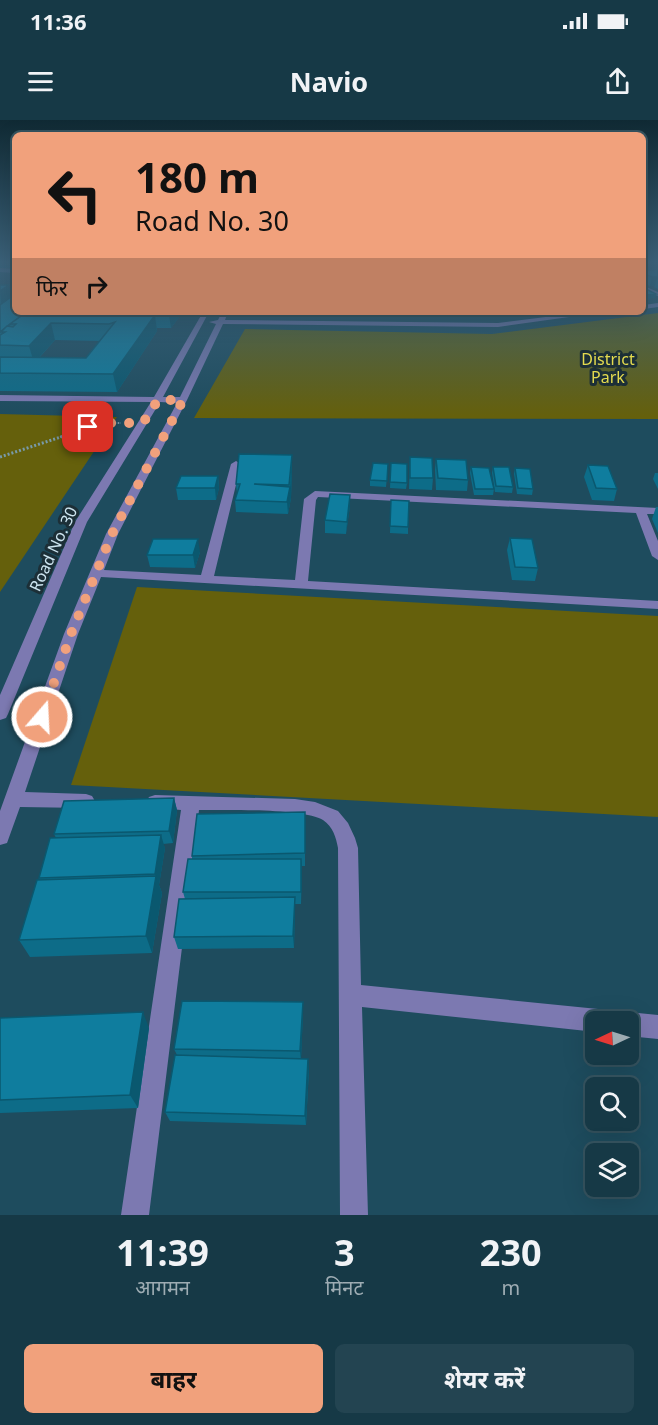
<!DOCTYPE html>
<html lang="hi">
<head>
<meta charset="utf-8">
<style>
  :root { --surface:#163946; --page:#234451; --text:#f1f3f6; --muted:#9eacb3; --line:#35535f; --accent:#f1a17c }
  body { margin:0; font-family:"Noto Sans","Noto Sans Devanagari",sans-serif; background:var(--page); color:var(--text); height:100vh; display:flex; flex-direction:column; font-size:22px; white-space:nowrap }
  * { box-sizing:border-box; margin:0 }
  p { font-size:20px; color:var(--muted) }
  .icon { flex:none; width:33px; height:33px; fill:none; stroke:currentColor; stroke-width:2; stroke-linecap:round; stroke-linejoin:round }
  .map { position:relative; height:1095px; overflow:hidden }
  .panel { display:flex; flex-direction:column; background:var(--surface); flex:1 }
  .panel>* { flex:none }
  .banner { position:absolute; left:12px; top:12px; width:634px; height:183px; border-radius:9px; box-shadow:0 6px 24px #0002,0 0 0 2px var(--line); background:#f1a17c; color:#111; overflow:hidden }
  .needle { width:39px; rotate:266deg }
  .controls { position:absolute; left:585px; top:891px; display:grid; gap:12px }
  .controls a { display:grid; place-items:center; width:54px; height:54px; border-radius:9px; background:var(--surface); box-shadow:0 6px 24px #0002,0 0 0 2px var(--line); font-size:30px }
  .pin { position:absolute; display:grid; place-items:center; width:51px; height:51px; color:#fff; margin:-26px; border-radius:12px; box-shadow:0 3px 9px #0006 }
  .me { position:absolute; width:66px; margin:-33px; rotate:19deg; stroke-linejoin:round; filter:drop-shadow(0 0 4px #0008) }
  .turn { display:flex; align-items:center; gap:21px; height:126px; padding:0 24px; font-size:27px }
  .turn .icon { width:78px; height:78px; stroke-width:2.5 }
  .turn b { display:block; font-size:42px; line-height:51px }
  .then { display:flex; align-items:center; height:57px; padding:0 24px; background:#0003; gap:12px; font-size:22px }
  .eta { display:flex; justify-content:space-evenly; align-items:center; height:102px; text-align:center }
  .eta b { font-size:36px; font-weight:700; line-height:42px }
  .primary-button { display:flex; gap:12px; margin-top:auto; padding:12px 24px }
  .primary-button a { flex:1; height:69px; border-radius:9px; background:var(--accent); color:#111; font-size:24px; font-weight:700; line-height:69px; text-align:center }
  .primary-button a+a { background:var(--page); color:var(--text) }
  .status { display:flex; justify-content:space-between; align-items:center; height:42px; padding:0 30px; background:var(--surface); direction:ltr }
  .status svg { height:16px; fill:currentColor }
  header { display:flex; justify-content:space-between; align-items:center; height:78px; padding:0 24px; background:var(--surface); font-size:27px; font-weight:700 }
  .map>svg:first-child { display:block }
  .green { fill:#65600c }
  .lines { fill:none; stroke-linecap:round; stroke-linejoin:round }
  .path-far1 { stroke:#789aa9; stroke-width:2; stroke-dasharray:1.5 1.5; stroke-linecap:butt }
  .path { stroke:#789aa9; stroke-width:3; stroke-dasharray:2 2; stroke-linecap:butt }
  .minor { fill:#7c79b1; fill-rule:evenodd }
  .wall { fill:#0d6c88; fill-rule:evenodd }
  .shaded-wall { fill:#0a586f }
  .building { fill:#0f7d9e; stroke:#0a586f; stroke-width:1.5 }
  .route { stroke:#f1a17c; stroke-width:10; stroke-dasharray:0 18 }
  .labels { text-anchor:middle; stroke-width:6; stroke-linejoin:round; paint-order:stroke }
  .far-park-label { font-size:16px; fill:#e4db4f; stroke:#1c2f37 }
  .far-street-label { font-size:16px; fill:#cde5f0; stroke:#1c2f37 }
</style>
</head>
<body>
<div class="status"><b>11:36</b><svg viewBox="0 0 49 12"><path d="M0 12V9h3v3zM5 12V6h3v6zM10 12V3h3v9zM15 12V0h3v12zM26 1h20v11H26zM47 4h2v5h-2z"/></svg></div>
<header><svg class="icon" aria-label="menu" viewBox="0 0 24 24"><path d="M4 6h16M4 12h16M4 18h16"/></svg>Navio<svg class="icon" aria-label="share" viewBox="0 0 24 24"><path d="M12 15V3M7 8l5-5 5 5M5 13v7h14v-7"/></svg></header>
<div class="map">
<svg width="658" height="1095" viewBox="0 0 658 1095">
  <rect width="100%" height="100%" fill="#1e4c5e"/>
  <g class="green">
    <polygon points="658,193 658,299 194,298 245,209 492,214"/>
    <polygon points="0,294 117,297 0,472"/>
    <polygon points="137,467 658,496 658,697 71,665"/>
  </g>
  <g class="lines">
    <polyline class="path-far1" points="60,317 102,303 121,303"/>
    <polyline class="path" points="0,337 64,316"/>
    <g class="minor">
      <polygon points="644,142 652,142 644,145"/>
      <polygon points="0,148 15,149 15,153 0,152"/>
      <polygon points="644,166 658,172 658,176 644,170"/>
      <polygon points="658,183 658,187 644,189 644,185"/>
      <polygon points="203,192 209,192 163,277 180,277 216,204 209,202 218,200 222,192 228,192 225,200 498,203 585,192 605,192 498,207 223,204 187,280 118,414 104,450 201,455 231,344 236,341 241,344 214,456 295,460 304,379 315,371 658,388 658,394 647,394 658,421 658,440 652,436 636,393 318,377 316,380 308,461 658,481 658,489 101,457 78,514 25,672 86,674 92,676 95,681 92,686 86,688 20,687 7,723 0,725 0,691 64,514 106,414 177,283 160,282 87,402 8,594 6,598 0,600 0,575 75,402 151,282 0,281 0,275 154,277"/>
      <path d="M155 675 295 679 315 682 338 691 348 703 355 718 358 728 361 865 608 890 616 894 618 899 620 896 628 892 658 895V919L628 916V902H596V912L362 887 368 1095H340L338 728C336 717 333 707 323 700 304 688 225 690 199 690L149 1095H121L181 690 149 687 146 682 149 677Z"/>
    </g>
  </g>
  <g class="wall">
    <rect x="0" y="142" width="15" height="6"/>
    <polygon points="658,149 658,169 654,167 655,165 650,166 644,163 644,151"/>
    <path d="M0 165 15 192 113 194 183 192 171 208H157V211L117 272 0 271ZM55 220 100 221 86 238H39Z"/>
    <rect x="270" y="192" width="20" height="2"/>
    <polygon points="292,335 292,346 291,378 288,394 236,392 235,380 237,373 236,364"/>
    <polygon points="410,337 433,358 432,370 409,369"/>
    <polygon points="436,339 468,360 467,371 436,370 435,350"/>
    <polygon points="391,343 407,363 406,369 390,368"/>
    <polygon points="388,344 386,367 370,366 370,360"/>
    <polygon points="588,345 617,369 614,381 592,380 584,357"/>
    <polygon points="471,347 494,369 493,375 474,375 470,353"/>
    <polygon points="493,347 513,367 512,373 495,372 492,353"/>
    <polygon points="515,348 533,369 532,375 517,374 514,354"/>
    <polygon points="655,353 658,353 658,369 653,359"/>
    <polygon points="218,356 219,368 216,380 178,380 176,368"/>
    <polygon points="350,375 350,386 346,414 325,413 325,400"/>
    <polygon points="391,380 408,407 408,414 390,413"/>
    <polygon points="656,387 658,387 658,413 652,399"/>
    <polygon points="510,418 538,448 535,461 512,460 507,430"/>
    <polygon points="200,432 195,448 150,447 147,435"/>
    <polygon points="174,678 177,690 173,723 163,724 165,728 159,765 162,773 152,833 30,837 19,820 40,760 39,758 56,718 54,714"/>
    <polygon points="305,692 305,746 302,746 301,784 295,784 294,828 178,829 174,817 185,779 183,772 192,739 192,736"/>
    <polygon points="303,893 301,938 309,949 306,1005 170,1001 165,992 177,935 174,929"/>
    <polygon points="0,898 149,908 138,988 0,993"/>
  </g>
  <g class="shaded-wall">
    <polygon points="652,157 658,157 658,160 657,159 655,165 650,166"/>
    <polygon points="9,165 12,177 1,186 0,171"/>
    <polygon points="644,172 656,174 655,178 644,179 644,181"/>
    <polygon points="172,192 183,192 171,208 169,195"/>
    <polygon points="527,192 542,192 526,195"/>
    <polygon points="155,195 157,211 117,272 113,254"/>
    <polygon points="51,203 55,220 34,243 29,226"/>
    <polygon points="292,335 292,346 291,378 288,394 287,382 290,369"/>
    <polygon points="218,356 219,368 216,380 215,368"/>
    <polygon points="350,375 350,386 346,414 347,402"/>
    <polygon points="198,419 200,432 195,448 193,435"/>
    <polygon points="174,678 177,690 173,723 169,711"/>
    <polygon points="161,715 165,728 159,765 162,773 152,833 146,816 156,757 155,754"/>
    <polygon points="301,739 302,751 301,784"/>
    <polygon points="295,777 295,790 294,828 293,816"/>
    <polygon points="303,882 303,893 301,941 300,931"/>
    <polygon points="143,892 149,908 138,988 130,975"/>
    <polygon points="308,939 309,949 306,1005 305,996"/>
  </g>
  <g class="building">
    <polygon points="658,149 658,157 652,157 644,154 644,151"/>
    <polygon points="0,165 9,165 0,171"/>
    <polygon points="644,168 656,174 646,175 646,172 644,171"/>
    <polygon points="11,177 15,177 15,192 26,192 0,212 0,185"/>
    <polygon points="27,192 29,192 155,195 113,254 0,253 0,237 86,238 115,202 109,204 51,203 29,226 0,225 0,215 5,212 1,212 7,206 13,207 16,204 10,204"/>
    <polygon points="115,192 172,192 169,195 113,194"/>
    <polygon points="239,334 292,335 289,365 254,364 290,367 287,382 235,380 240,364 236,364"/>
    <polygon points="410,337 432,338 433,358 410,358"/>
    <polygon points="436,339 466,340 468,360 438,358"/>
    <polygon points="373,343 388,344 387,361 370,360"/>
    <polygon points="391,343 407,344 407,363 390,362"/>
    <polygon points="588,345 608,346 617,369 596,368"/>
    <polygon points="471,347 489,348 494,369 475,369"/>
    <polygon points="493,347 509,347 513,367 496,366"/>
    <polygon points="515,348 530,349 533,369 518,368"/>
    <polygon points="181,356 218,356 215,368 176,368"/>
    <polygon points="330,374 350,375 347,402 325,400"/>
    <polygon points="391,380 409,381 408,407 390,406"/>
    <polygon points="510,418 532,419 538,448 515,447"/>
    <polygon points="153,419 198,419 193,435 147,435"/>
    <polygon points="174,678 169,711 54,714 64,681"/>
    <polygon points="305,692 305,733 192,736 197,694"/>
    <polygon points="161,715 155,754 39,758 50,718"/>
    <polygon points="188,739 301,739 301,772 183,772"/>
    <polygon points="156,756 146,816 19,820 37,760"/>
    <polygon points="295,777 293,816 174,817 179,779"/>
    <polygon points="182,881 303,882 300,931 174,929"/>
    <polygon points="143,892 130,975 0,980 0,898"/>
    <polygon points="175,935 308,939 305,996 165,992"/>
  </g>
  <linearGradient id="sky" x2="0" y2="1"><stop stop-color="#102a34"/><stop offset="0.48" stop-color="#3b6179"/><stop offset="1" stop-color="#3b6179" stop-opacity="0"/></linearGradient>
  <rect width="658" height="296" fill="url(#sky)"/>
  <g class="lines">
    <polyline class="route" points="42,597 71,514 112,414 183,280 158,280 143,303 102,303 88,307"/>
  </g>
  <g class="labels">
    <g class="far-park-label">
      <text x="608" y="245">District<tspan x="608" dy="18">Park</tspan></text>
    </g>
    <g class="far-street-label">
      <text transform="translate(53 429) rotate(-65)" y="6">Road No. 30</text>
    </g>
  </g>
</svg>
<div class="controls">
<a><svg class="needle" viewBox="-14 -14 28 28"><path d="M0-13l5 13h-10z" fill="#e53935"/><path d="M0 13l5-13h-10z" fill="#9eacb3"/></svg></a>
<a><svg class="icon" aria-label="search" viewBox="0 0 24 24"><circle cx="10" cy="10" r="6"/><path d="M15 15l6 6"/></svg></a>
<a><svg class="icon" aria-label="layers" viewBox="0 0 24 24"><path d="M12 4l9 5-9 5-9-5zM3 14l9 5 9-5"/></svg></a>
</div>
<div class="pin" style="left:88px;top:307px;background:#d93025"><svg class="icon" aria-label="arrive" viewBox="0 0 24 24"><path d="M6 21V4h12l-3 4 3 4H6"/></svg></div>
<svg class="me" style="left:42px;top:597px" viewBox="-20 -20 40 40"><circle r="17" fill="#f1a17c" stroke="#fff" stroke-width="3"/><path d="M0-11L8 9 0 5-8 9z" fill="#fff"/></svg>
<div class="banner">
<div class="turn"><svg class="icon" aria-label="left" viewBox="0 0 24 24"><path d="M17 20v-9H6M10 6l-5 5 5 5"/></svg><div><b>180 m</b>Road No. 30</div></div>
<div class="then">फिर<svg class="icon" aria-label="right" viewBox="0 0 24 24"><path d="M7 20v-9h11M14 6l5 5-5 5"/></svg></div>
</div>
</div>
<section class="panel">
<div class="eta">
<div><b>11:39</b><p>आगमन</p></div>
<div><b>3</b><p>मिनट</p></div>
<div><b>230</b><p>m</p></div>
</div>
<div class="primary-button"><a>बाहर</a><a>शेयर करें</a></div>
</section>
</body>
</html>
